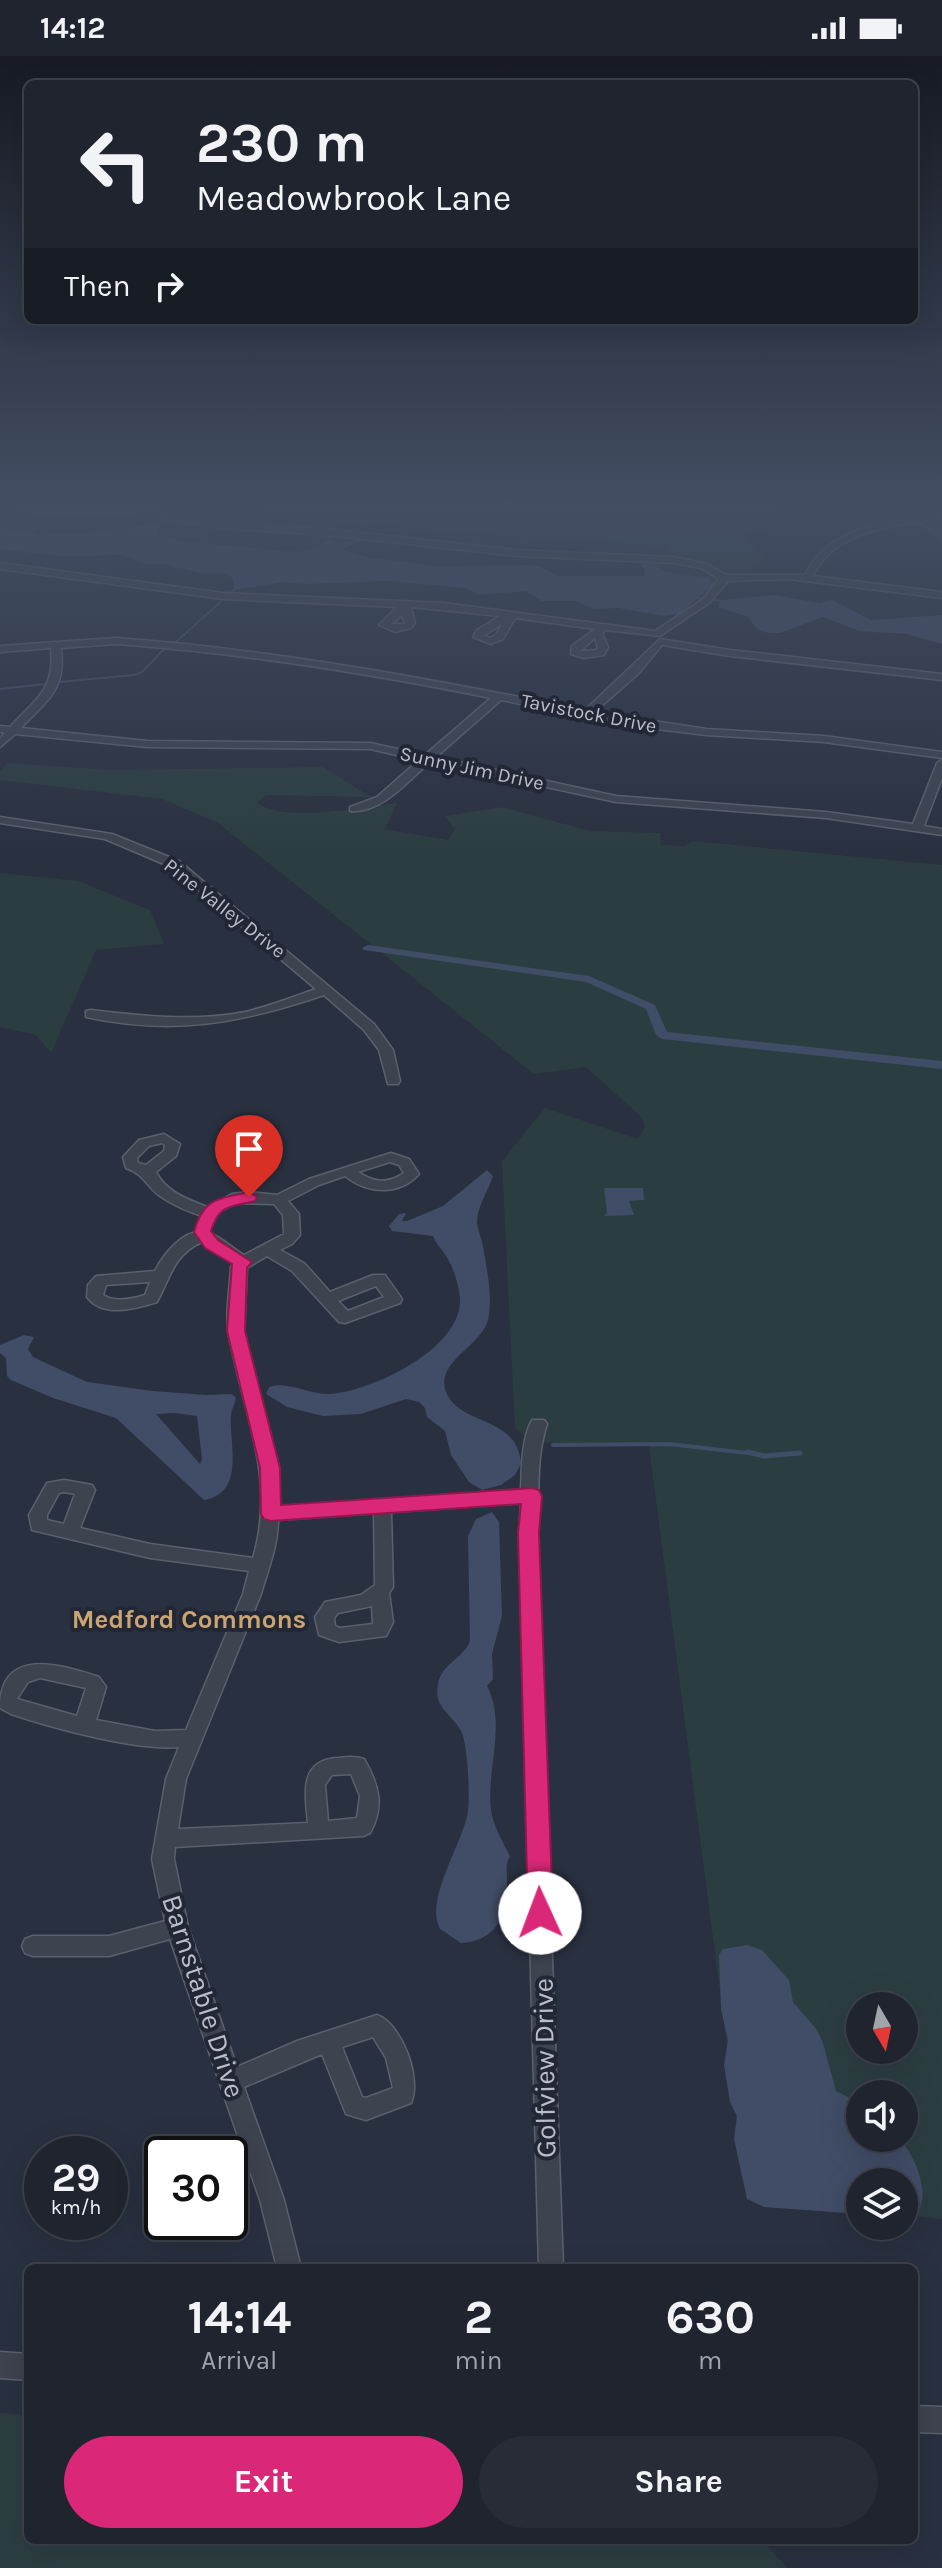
<!DOCTYPE html>
<html lang="en">
<head>
<meta charset="utf-8">
<style>
  :root { --surface:#1f242f; --page:#272c37; --text:#f1f3f6; --muted:#a1a4aa; --line:#3c414b; --accent:#db2777 }
  body { margin:0; font-family:Karla,sans-serif; background:var(--page); color:var(--text); height:100vh; display:flex; flex-direction:column; font-size:30px; white-space:nowrap }
  * { box-sizing:border-box; margin:0 }
  p { font-size:26px; color:var(--muted) }
  .icon { flex:none; width:44px; height:44px; fill:none; stroke:currentColor; stroke-width:2; stroke-linecap:round; stroke-linejoin:round }
  .map { position:relative; flex:1; overflow:hidden }
  .details { position:absolute; left:24px; top:2208px; width:894px; height:280px; display:flex; flex-direction:column; background:var(--surface); border-radius:12px; box-shadow:0 8px 32px #0002,0 0 0 2px var(--line) }
  .details>* { flex:none }
  .guide { position:absolute; left:24px; top:24px; width:894px; height:244px; border-radius:12px; box-shadow:0 8px 32px #0002,0 0 0 2px var(--line); background:#1f242f; color:var(--text); overflow:hidden }
  .needle { width:52px; rotate:171deg }
  .controls { position:absolute; left:846px; top:1936px; display:grid; gap:16px }
  .controls a { display:grid; place-items:center; width:72px; height:72px; border-radius:50%; background:var(--surface); box-shadow:0 8px 32px #0002,0 0 0 2px var(--line); font-size:40px }
  .speed { position:absolute; left:24px; top:2080px; display:flex; gap:16px; font-size:40px; font-weight:700; text-align:center }
  .speed>* { display:grid; place-content:center; width:104px; height:104px; border-radius:50%; background:var(--surface); box-shadow:0 8px 32px #0002,0 0 0 2px var(--line); line-height:1 }
  .speed small { font-size:20px; font-weight:400 }
  .speed .limit { border:4px solid #111; border-radius:12px; background:#fff; color:#111 }
  .pin { position:absolute; display:grid; place-items:center; width:68px; height:68px; color:#fff; margin:-82px -34px; border-radius:50% 50% 50% 0; rotate:-45deg; box-shadow:0 0 8px #0007 }
  .pin .icon { rotate:45deg }
  .me { position:absolute; width:88px; margin:-44px; rotate:358deg; stroke-linejoin:round; filter:drop-shadow(0 0 6px #0008) }
  .turn { display:flex; align-items:center; gap:28px; height:168px; padding:0 40px; font-size:36px }
  .turn .icon { width:104px; height:104px; stroke-width:2.5 }
  .turn b { display:block; font-size:56px; line-height:68px }
  .then { display:flex; align-items:center; height:76px; padding:0 40px; background:#0003; gap:16px; font-size:30px }
  .eta { display:flex; justify-content:space-evenly; align-items:center; height:136px; text-align:center }
  .eta b { font-size:48px; font-weight:700; line-height:56px }
  .action { display:flex; gap:16px; margin-top:auto; padding:16px 40px }
  .action a { flex:1; height:92px; border-radius:48px; background:var(--accent); color:#fff; font-size:32px; font-weight:700; line-height:92px; text-align:center }
  .action a+a { background:var(--page); color:var(--text) }
  .status { display:flex; justify-content:space-between; align-items:center; height:56px; padding:0 40px; background:var(--surface); direction:ltr }
  .status svg { height:22px; fill:currentColor }
  .map>svg:first-child { display:block }
  .green { fill:#2c3d41; fill-rule:evenodd }
  .water { fill:#414c66; fill-rule:evenodd }
  .lines { fill:none; stroke-linecap:round; stroke-linejoin:round }
  .stream-far2 { stroke:#414c66; stroke-width:2 }
  .stream-far1 { stroke:#414c66; stroke-width:4 }
  .stream { stroke:#414c66; stroke-width:5 }
  .canal { fill:#414c66; fill-rule:evenodd }
  .minor-casing { stroke:#5b606d; stroke-width:3 }
  .minor { fill:#3d434f; fill-rule:evenodd }
  .route { fill:#db2777; stroke:#8e194d; stroke-width:2 }
  .labels { text-anchor:middle; stroke-width:8; stroke-linejoin:round; paint-order:stroke }
  .far-street-label { font-size:20px; fill:#babeca; stroke:#222735 }
  .neighbourhood-label { font-size:26px; font-weight:bold; fill:#cba474; stroke:#222735 }
  .near-street-label { font-size:28px; fill:#babeca; stroke:#222735 }
</style>
</head>
<body>
<div class="status"><b>14:12</b><svg viewBox="0 0 49 12"><path d="M0 12V9h3v3zM5 12V6h3v6zM10 12V3h3v9zM15 12V0h3v12zM26 1h20v11H26zM47 4h2v5h-2z"/></svg></div>
<div class="map">
<svg width="942" height="2512" viewBox="0 0 942 2512">
  <rect width="100%" height="100%" fill="#29303f"/>
  <g class="green">
    <polygon points="256,452 788,452 775,458 784,469 742,477 764,502 738,524 697,531 644,525 668,490 409,473 379,465 365,470 314,461 280,460"/>
    <path d="M7 707 111 714 323 711 371 741 266 739 257 747C287 767 361 751 397 747L385 773 448 784 455 773 445 760 502 751 590 775 660 777 661 789 685 790 693 785 942 809V2163L904 2159V2126H860V2155L747 2143 649 1390 532 1386 515 1372 502 1105 545 1052 638 1083 645 1070 640 1060 586 1011 534 1018 218 767 162 743 0 724V716ZM860 1950H904V1994H860ZM860 2038H904V2082H860Z"/>
    <polygon points="0,817 78,825 150,854 164,888 96,894 51,997 36,979 0,971"/>
    <polygon points="0,2357 28,2359 28,2484 762,2484 787,2512 0,2512"/>
  </g>
  <g class="water">
    <polygon points="157,468 159,479 184,486 301,496 320,491 330,479 337,487 365,483 341,494 371,502 436,510 526,509 539,510 558,520 644,520 645,515 640,508 654,508 665,516 709,522 714,528 679,558 664,560 619,552 594,553 575,545 542,545 525,535 478,539 466,532 388,525 305,528 285,526 239,533 234,532 233,522 226,517 204,518 164,508 146,508 124,499 59,500 0,493 0,470 19,475 37,472 33,477 37,479 85,477"/>
    <polygon points="774,539 820,547 832,544 871,564 942,559 942,588 907,578 859,575 823,561 780,577 769,577 757,573 748,561 718,551 721,544"/>
    <path d="M487 1114 493 1120C488 1135 477 1151 477 1167 478 1175 482 1183 483 1191 487 1214 493 1240 488 1264 482 1290 430 1308 448 1340 465 1370 518 1361 521 1408L515 1419 501 1429 482 1434 469 1426 451 1399 445 1375 427 1361 425 1352 419 1346 406 1343 361 1358 323 1360 287 1351 266 1338 269 1331C287 1324 310 1339 330 1338 372 1335 464 1292 460 1241 458 1228 454 1212 446 1200 442 1193 436 1188 433 1180L392 1175 389 1170 399 1158 406 1157 402 1165H407L443 1150Z"/>
    <polygon points="604,1132 643,1132 644,1144 629,1145 634,1159 604,1160 607,1157"/>
    <path d="M24 1279 34 1281 28 1293 33 1301 87 1326 153 1335 206 1339 232 1338 236 1342C235 1348 231 1354 231 1360 229 1388 246 1437 204 1444L116 1362 53 1342 11 1324 7 1320 6 1302 0 1297V1289ZM174 1357 197 1360 202 1403 200 1408 156 1358Z"/>
    <path d="M492 1456 499 1466 502 1560 492 1598 493 1623 487 1630C507 1668 486 1713 491 1754 493 1770 503 1786 510 1800 504 1809 508 1820 507 1831 506 1862 495 1885 461 1887L440 1873C424 1843 463 1788 468 1755 470 1740 468 1689 461 1675 452 1658 433 1652 438 1628 442 1607 463 1603 470 1585L468 1480 476 1463Z"/>
    <path d="M747 1889 762 1894 789 1924 793 1946 817 1974 823 1987 836 2035 860 2047V2082H898C914 2096 931 2137 918 2155L904 2159V2126H860V2158L764 2151 747 2143 734 2083 737 2060 730 2046 724 2009 728 1984 721 1953 719 1899 723 1893Z"/>
  </g>
  <g class="lines">
    <g class="stream-far2">
      <polyline points="696,542 723,545"/>
      <polyline points="176,586 237,531"/>
      <polyline points="59,626 134,619 142,616 167,590"/>
      <polyline points="0,633 46,628"/>
    </g>
    <g class="stream-far1">
      <polyline points="553,1389 669,1388 756,1398"/>
      <polyline points="788,1398 800,1397"/>
    </g>
    <polyline class="stream" points="748,1396 764,1400 800,1397"/>
    <polygon class="canal" points="368,889 589,920 655,949 667,976 942,1005 942,1013 662,983 656,979 646,953 586,926 364,894 362,892"/>
    <g class="minor-casing">
      <g id="minor">
        <path d="M20 452 147 454 220 466 336 474 516 494 674 501 707 508 726 519H805C830 467 891 466 942 457V463L928 465 942 475V482L919 466C877 473 833 479 813 520L942 536V542L789 523 728 525 709 547 660 580 606 574 602 577 608 591 604 599 584 602 571 598 572 590 595 573 515 562 503 583 491 588 473 581 477 574 500 560 411 551 415 567 411 572 395 576 379 569 397 551 223 543 0 513V507L223 537 444 547 655 575 703 543 719 523 701 512 674 507 516 500 336 480 220 472 147 460 24 455ZM402 559 405 568H391ZM502 568 496 579 490 582 483 580ZM595 582 598 591 596 594 580 595Z"/>
        <path d="M115 582C273 593 430 623 585 654L660 583 730 594 942 618V624L730 600 662 589 639 617 595 656 706 673 824 680 942 696V702L824 686 706 679 632 670 501 644 436 701 616 740 826 756 913 768 937 707 942 704V722L924 770 942 773V779L826 762 616 746 430 706C408 725 381 758 350 755V751L377 741 419 704 370 693 147 691 15 678 0 691V682L5 677 0 676V670L10 671C36 643 55 634 51 592L0 596V590ZM115 588C241 597 367 617 491 642L425 699 370 687 147 685 21 672C48 643 66 635 61 592Z"/>
        <path d="M0 761 112 778 179 805 374 968 393 994 400 1025 398 1028H388L379 994 364 974 324 939C241 967 174 980 86 961V955L91 954C142 960 194 966 245 956 270 950 293 941 316 933L171 811 105 783 0 767Z"/>
        <path d="M164 1078 180 1088 176 1100 156 1116C166 1136 187 1143 207 1151L232 1138 249 1136 277 1139 309 1123 391 1097 409 1103 419 1118C399 1140 368 1138 345 1120L319 1129 288 1145 299 1158 300 1179 292 1188 280 1194 304 1207 330 1236 373 1219H385L402 1243 400 1247 345 1267 339 1266 292 1215 267 1200 247 1212 244 1275 279 1412 278 1451 521 1434C522 1411 521 1385 532 1364H544L547 1368C535 1404 540 1441 537 1477L563 2212H539L519 1477 521 1447 391 1456 393 1531 389 1537 393 1566 386 1580 339 1586 319 1579 315 1561 325 1546 361 1539 375 1529 374 1457 278 1464C278 1491 268 1513 261 1538L186 1723 178 1773 308 1767C305 1737 299 1704 338 1702 347 1701 355 1700 364 1703 379 1729 385 1750 370 1777L363 1780 175 1791 174 1803 188 1871 237 2011 297 1985 377 1959C402 1968 422 2023 411 2047L366 2064 346 2058 322 1998 244 2031 284 2144 301 2212H277L260 2144 170 1883 109 1900H33L25 1897 22 1890 25 1883 33 1880H109L165 1865 152 1803 166 1723 179 1691C136 1695 53 1672 11 1658L0 1652C0 1590 60 1608 99 1621L106 1631 96 1664 155 1675 186 1674 243 1538 249 1515 150 1502 32 1474 29 1459 47 1427 64 1424 92 1429 95 1434 80 1472 150 1488 253 1502C277 1421 243 1357 229 1279 225 1258 230 1232 231 1211L234 1207 202 1186C174 1198 170 1222 157 1246 135 1253 103 1262 87 1241L88 1229 96 1220 155 1215C163 1199 183 1173 204 1176 217 1177 233 1193 244 1199L284 1178 283 1159 274 1148 236 1147 208 1162C192 1157 174 1150 160 1140 145 1129 145 1119 126 1112L123 1101 139 1084ZM162 1087 165 1089 164 1095 146 1109 138 1107 137 1102 149 1090ZM390 1106 399 1109 404 1117C387 1128 375 1127 358 1116ZM150 1226 145 1239C132 1243 115 1247 103 1239L106 1229ZM376 1230 384 1241 348 1255 338 1245ZM64 1436 75 1438 64 1468 47 1464V1459L59 1437ZM372 1550 373 1568 340 1572 335 1570 334 1562 338 1557ZM40 1622 86 1632 77 1660 17 1643 28 1626ZM351 1718 360 1740 357 1762 328 1765 325 1729 332 1719ZM373 1981 386 2002 393 2032 366 2042 362 2041 342 1991Z"/>
        <polygon points="0,2296 28,2298 28,2324 0,2322"/>
        <polygon points="914,2350 942,2351 942,2377 914,2376"/>
      </g>
    </g>
    <use href="#minor" class="minor"/>
  </g>
  <linearGradient id="sky" x2="0" y2="1"><stop stop-color="#171a23"/><stop offset="0.56" stop-color="#434e63"/><stop offset="1" stop-color="#434e63" stop-opacity="0"/></linearGradient>
  <rect width="942" height="804" fill="url(#sky)"/>
  <path class="route" d="M249 1136 257 1141 255 1145C231 1151 219 1148 211 1175L218 1184 252 1206 247 1212 245 1275 280 1412 281 1449 532 1432 539 1434 542 1440 539 1477 553 1857 549 1864 540 1867 532 1864 528 1857 518 1477 521 1448 271 1465 264 1463 261 1458 260 1412 227 1275 232 1208 205 1192 194 1176C203 1142 218 1143 249 1136Z"/>
  <g class="labels">
    <g class="far-street-label">
      <text transform="translate(589 657) rotate(11)" y="7">Tavistock Drive</text>
      <text transform="translate(472 712) rotate(12)" y="7">Sunny Jim Drive</text>
      <text transform="translate(225 852) rotate(38)" y="7">Pine Valley Drive</text>
    </g>
    <g class="neighbourhood-label">
      <text x="189" y="1572">Medford Commons</text>
    </g>
    <g class="near-street-label">
      <text transform="translate(204 1940) rotate(72)" y="10">Barnstable Drive</text>
      <text transform="translate(544 2012) rotate(-91)" y="10">Golfview Drive</text>
    </g>
  </g>
</svg>
<div class="controls">
<a><svg class="needle" viewBox="-14 -14 28 28"><path d="M0-13l5 13h-10z" fill="#e53935"/><path d="M0 13l5-13h-10z" fill="#a1a4aa"/></svg></a>
<a><svg class="icon" aria-label="sound" viewBox="0 0 24 24"><path d="M4 9h4l5-4v14l-5-4H4zM17 9q2 3 0 6"/></svg></a>
<a><svg class="icon" aria-label="layers" viewBox="0 0 24 24"><path d="M12 4l9 5-9 5-9-5zM3 14l9 5 9-5"/></svg></a>
</div>
<div class="speed"><div>29<small>km/h</small></div><div class="limit">30</div></div>
<div class="pin" style="left:249px;top:1141px;background:#d93025"><svg class="icon" aria-label="arrive" viewBox="0 0 24 24"><path d="M6 21V4h12l-3 4 3 4H6"/></svg></div>
<svg class="me" style="left:540px;top:1857px" viewBox="-20 -20 40 40"><circle r="19" fill="#fff"/><path d="M0-13L10 11 0 6-10 11z" fill="#db2777"/></svg>
<div class="guide">
<div class="turn"><svg class="icon" aria-label="left" viewBox="0 0 24 24"><path d="M17 20v-9H6M10 6l-5 5 5 5"/></svg><div><b>230 m</b>Meadowbrook Lane</div></div>
<div class="then">Then<svg class="icon" aria-label="right" viewBox="0 0 24 24"><path d="M7 20v-9h11M14 6l5 5-5 5"/></svg></div>
</div>
<section class="details">
<div class="eta">
<div><b>14:14</b><p>Arrival</p></div>
<div><b>2</b><p>min</p></div>
<div><b>630</b><p>m</p></div>
</div>
<div class="action"><a>Exit</a><a>Share</a></div>
</section>
</div>
</body>
</html>
